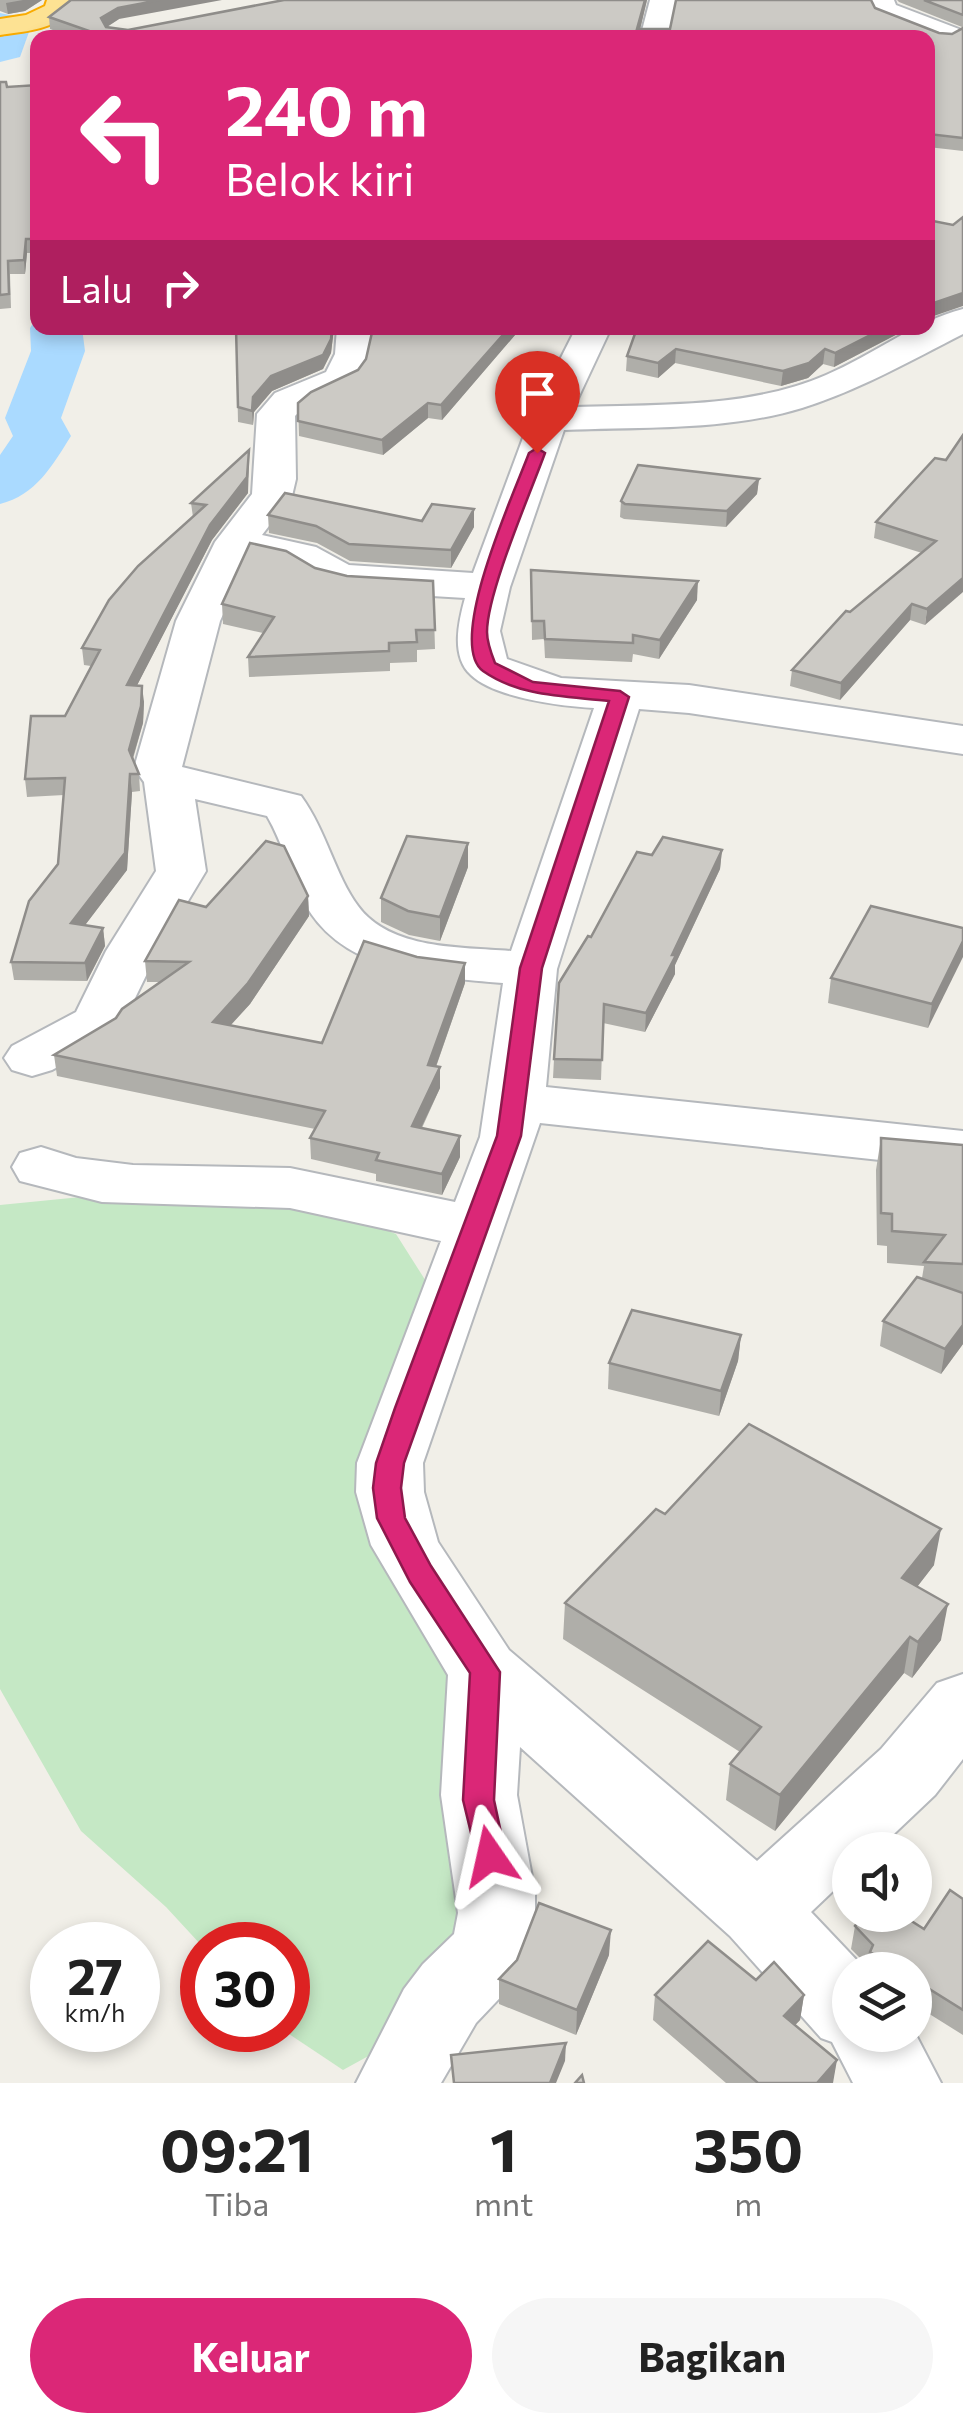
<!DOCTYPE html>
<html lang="id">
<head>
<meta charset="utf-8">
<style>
  :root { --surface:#fff; --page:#f6f6f6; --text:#222; --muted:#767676; --accent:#db2777 }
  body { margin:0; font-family:Commissioner,sans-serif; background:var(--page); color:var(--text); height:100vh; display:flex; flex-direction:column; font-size:38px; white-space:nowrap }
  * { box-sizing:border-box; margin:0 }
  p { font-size:32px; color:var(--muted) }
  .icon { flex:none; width:55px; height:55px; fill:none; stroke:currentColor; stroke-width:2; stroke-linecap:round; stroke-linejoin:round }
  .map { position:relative; height:2083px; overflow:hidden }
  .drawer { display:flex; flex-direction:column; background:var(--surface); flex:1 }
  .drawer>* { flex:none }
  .top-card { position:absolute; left:30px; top:30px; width:905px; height:305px; border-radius:20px; box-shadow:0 5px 15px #0003; background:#db2777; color:#fff; overflow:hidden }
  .fabs { position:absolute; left:832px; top:1832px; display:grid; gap:20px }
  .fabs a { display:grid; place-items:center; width:100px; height:100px; border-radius:50%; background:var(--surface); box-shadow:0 5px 15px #0003; font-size:50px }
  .speed { position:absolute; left:30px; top:1922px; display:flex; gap:20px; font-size:50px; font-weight:700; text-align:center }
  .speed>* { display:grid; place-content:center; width:130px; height:130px; border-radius:50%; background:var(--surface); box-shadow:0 5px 15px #0003; line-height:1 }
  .speed small { font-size:25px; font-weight:400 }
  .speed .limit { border:15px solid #d22; background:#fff; color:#111 }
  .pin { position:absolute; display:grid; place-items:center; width:85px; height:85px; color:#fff; margin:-102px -42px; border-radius:50% 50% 50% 0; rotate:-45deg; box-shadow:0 0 10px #0007 }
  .pin .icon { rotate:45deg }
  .me { position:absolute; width:110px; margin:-55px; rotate:349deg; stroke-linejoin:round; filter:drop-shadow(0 0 8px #0008) }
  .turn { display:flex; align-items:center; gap:35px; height:210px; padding:0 30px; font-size:45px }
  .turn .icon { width:130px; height:130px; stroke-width:2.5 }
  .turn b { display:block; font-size:70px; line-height:85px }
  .then { display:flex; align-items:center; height:95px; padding:0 30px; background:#0003; gap:20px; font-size:38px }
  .eta { display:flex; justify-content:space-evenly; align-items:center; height:170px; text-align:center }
  .eta b { font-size:60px; font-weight:700; line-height:70px }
  .button { display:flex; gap:20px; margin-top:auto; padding:20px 30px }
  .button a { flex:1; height:115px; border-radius:60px; background:var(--accent); color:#fff; font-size:40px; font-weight:700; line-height:115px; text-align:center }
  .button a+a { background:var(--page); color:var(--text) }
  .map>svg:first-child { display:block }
  .green { fill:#c5e8c5 }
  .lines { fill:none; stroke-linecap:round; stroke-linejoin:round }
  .river { fill:#aadaff; fill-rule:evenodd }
  .minor-casing { stroke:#b5b8bc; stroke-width:4 }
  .highway-casing { stroke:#f9ab00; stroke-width:4 }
  .minor { fill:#fff; fill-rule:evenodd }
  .highway { fill:#fde293; fill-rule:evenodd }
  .wall { fill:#afaea9 }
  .shaded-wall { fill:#8f8d8a }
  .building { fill:#cccac5; stroke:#8f8d8a; stroke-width:2.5 }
  .route { fill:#db2777; stroke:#8e194d; stroke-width:2.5 }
</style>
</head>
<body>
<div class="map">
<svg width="963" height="2083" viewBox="0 0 963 2083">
  <rect width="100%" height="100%" fill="#f1efe8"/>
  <polygon class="green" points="172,1188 319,1203 396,1234 429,1286 396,1390 463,1682 501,1983 343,2070 283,2030 288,2030 288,1945 202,1946 166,1907 81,1831 0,1689 0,1205"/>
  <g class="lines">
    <g class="river">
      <polygon points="0,13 14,16 29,32 20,57 0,62"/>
      <path d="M37 317 38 328H82L85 351 61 418 71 436C52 466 36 495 0 504V455L13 436 5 418 31 351 30 328Z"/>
    </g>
    <g class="minor-casing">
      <g id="minor">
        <polygon points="650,0 676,0 667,38 640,38"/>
        <polygon points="868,0 894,0 896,5 959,29 963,35 949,43 939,41 875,16"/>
        <path d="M963 309V334C910 361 859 390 802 408 727 431 642 427 564 430L510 587 500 631 507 659 561 678 689 685 963 726V754L689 713 639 709 557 969 546 1087 963 1131V1169L540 1123 423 1463 424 1492 438 1542 509 1650 757 1861 881 1749 937 1683 963 1674V1759L935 1795 877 1850H850V1875L811 1912 866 1970H850V2035L915 2033 941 2083H853L832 2042 821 2038 730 1936 520 1747 517 1795 535 1893V1932L513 1984 476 2023 441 2083H356L404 1989 423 1964 454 1934 458 1913 441 1795 448 1675 371 1545 356 1492 357 1463 441 1241 290 1208 102 1202 20 1181 12 1167 20 1153 41 1147 76 1158 133 1165 290 1168 455 1202 480 1137 503 983C431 977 342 973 304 902 290 874 283 843 267 816L195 799 206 871 158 951 117 1035 52 1070 32 1076 12 1070 4 1058 12 1046 76 1012 106 951 156 871 144 782 134 768 176 621 215 542 252 494 257 414 275 393 326 372 335 354 337 328H372C368 411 334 375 295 416L296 479 292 496 262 535 316 547 349 565 473 573 530 419 576 328H611L574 407C656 404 748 409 826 375 873 355 916 321 963 309ZM249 557 288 566 317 583 349 591 465 598C459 620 450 656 471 675 495 698 561 706 594 708L511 951C462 947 390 950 358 906 335 875 327 832 301 796L182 767 220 621Z"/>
      </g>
    </g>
    <g class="highway-casing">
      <path id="highway" d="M47 0H73C65 30 26 31 0 35V19L26 15 45 6Z"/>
    </g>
    <use href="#minor" class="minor"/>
    <use href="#highway" class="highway"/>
  </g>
  <g class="wall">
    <polygon points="0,0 42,0 25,11 8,14 0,11"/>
    <polygon points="284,0 647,0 640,29 670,29 875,8 939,33 952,34 963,29 962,27 899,2 897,0 963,0 963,151 928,147 928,38 75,38 50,29 49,17 119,19 107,27 128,30"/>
    <polygon points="0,82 7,87 38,85 37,253 27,253 25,274 10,274 11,308 0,309"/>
    <polygon points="236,328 334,328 331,353 323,369 272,391 254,412 253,425 238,422"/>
    <polygon points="521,328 442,420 428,418 383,455 299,436 298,403 358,370 366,359"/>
    <polygon points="638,328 909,328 834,367 823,364 808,378 781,386 675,363 658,378 626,371 627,356"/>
    <polygon points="249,450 248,493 212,540 137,685 144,702 143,723 133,759 139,774 140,791 132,792 127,870 85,925 103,928 105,946 87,981 14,980 11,962 58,864 64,795 27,797 25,779 65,716 91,666 84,665 82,648 193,517 191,503"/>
    <polygon points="946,460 925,625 910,620 840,700 790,686 792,670 850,612 922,553 874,538 876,522"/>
    <polygon points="759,479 757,494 726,527 624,519 620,517 621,501"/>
    <polygon points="268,515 422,521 474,527 451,568 350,561 317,543 269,533"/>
    <polygon points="315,568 347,576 433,581 435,649 417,650 417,662 390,663 390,671 249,677 248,657 263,633 223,624 222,604"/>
    <polygon points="531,570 697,600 659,659 633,654 632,662 545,658 544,639 532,640"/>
    <polygon points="468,843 468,867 440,941 409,935 381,922 381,898"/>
    <polygon points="722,850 720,869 675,965 675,974 645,1032 603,1023 601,1080 553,1078 554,1059 591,937 652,855"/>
    <polygon points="308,896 309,916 250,1004 231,1025 322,1043 465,983 436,1067 440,1067 440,1088 422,1128 460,1157 442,1195 376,1181 376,1174 311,1159 310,1138 315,1129 57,1076 54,1055 116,1018 160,982 147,982 145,961"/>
    <polygon points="963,928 928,1028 828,1003 831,978"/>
    <polygon points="881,1138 963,1145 963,1344 941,1374 880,1346 883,1321 922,1278 924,1266 887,1263 887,1246 877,1245 876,1170"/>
    <polygon points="741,1335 738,1361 719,1416 608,1389 609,1363"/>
    <polygon points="665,1514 934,1565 917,1587 941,1640 912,1678 904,1673 775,1831 726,1800 730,1764 740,1752 563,1639 565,1603"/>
    <polygon points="963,1899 963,2035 915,2005 915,1970 867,1970 868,1966 851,1949 855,1926 924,1929"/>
    <polygon points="609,1955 576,2035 499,2004 499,1979 517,1960"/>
    <polygon points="756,1980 804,1995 800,2020 795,2025 833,2083 726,2083 653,2020 655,1995"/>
  </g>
  <g class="shaded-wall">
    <polygon points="23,0 42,0 25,11 8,14 6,3"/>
    <polygon points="160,0 222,0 119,19 102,30 101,18 118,8"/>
    <polygon points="645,0 647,0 638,38 637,29"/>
    <polygon points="26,239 27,253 25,274 24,260"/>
    <polygon points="963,293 963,306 928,318 928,305"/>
    <polygon points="332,328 334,328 331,353 323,369 272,391 254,412 253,425 252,411 253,397 271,376"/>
    <polygon points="509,328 521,328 442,420 441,405"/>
    <polygon points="884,328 909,328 834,367 835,353"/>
    <polygon points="676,349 675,363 658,378 658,363"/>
    <polygon points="825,349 823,364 808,378 781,386 783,371"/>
    <polygon points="428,403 428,418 383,455 382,440"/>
    <polygon points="249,450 248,493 212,540 129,701 127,685"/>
    <polygon points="759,479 757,494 726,527 727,511"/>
    <polygon points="474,509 474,527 451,568 451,550"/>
    <polygon points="963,578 963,592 925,625 927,609"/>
    <polygon points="698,581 697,600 659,659 660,640"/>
    <polygon points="912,604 910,620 840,700 841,683"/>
    <polygon points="142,686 144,702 143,723 130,767 129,750"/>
    <polygon points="130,774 132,792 127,870 73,941 71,923"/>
    <polygon points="468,843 468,867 440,941 440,917"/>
    <polygon points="722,850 720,869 675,965 675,974 645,1032 646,1013"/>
    <polygon points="308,896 309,916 250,1004 215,1042 213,1022"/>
    <polygon points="103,928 105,946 87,981 85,963"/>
    <polygon points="963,941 963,957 928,1028 932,1004"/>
    <polygon points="465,963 465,983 429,1086 428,1065"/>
    <polygon points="440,1067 440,1088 412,1147 412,1126"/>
    <polygon points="460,1136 460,1157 442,1195 442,1174"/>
    <polygon points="963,1325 963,1344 941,1374 945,1349"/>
    <polygon points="741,1335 738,1361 719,1416 721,1391"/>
    <polygon points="941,1529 934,1565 896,1614 902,1578"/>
    <polygon points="948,1604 941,1640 912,1678 918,1642"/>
    <polygon points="910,1637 904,1673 775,1831 780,1795"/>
    <polygon points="611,1930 609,1955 576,2035 577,2010"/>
    <polygon points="804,1995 800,2020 780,2041 784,2016"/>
    <polygon points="566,2043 565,2061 556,2083 550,2083"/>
    <polygon points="837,2060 833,2083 817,2083"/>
  </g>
  <g class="building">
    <polygon points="71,0 160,0 118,8 101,18 106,27 128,30 284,0 645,0 637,29 670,29 676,0 871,0 875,8 939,33 952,34 963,28 963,138 928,134 928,38 109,38 49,17"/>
    <polygon points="924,0 963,0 963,15"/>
    <polygon points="0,82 6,82 7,87 38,85 38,224 36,239 26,239 24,260 8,261 9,294 0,295"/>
    <polygon points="963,217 963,293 928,305 928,220 953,225"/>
    <polygon points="236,328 332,328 331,339 323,355 271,376 253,397 252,411 238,407"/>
    <polygon points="373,328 509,328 441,405 428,403 382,440 298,421 298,403 311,392 358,370 366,359"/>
    <polygon points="637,328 884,328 835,353 825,349 809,363 783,371 676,349 658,363 627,356"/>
    <polygon points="963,435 963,578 927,609 912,604 841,683 792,670 846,611 850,612 936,541 876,522 935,458 946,460"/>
    <polygon points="249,450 247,477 210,525 127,685 142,686 141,706 129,750 139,774 130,774 125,853 71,923 103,928 85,963 11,962 29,901 58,864 65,778 25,779 31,716 65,716 100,650 82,648 109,600 138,566 206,505 191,503"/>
    <polygon points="638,465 759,479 727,511 625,504 621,501"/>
    <polygon points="285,493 422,521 432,504 474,509 451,550 349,544 316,526 268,515"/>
    <polygon points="250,543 286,551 315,568 347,576 433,581 435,630 416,630 417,642 389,643 389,651 248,657 274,617 222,604"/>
    <polygon points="531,570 698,581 660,640 633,635 633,643 545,639 544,621 532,621"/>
    <polygon points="407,836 468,843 440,917 408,911 381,898"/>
    <polygon points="663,837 722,850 672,955 676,955 646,1013 604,1004 602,1060 554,1059 559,983 588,936 591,937 637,852 652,855"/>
    <polygon points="266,841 284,846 308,896 248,983 213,1022 322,1043 364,941 417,957 465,963 428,1065 440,1067 412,1126 460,1136 442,1174 376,1160 379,1153 310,1138 325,1111 54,1055 116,1018 122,1009 189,962 145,961 179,900 206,907"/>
    <polygon points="871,906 963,928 963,941 932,1004 831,978"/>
    <polygon points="881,1138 963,1145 963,1264 924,1262 945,1235 892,1231 892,1214 881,1213"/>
    <polygon points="917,1277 963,1293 963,1325 945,1349 883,1321"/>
    <polygon points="632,1310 741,1335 721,1391 609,1363"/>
    <polygon points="749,1424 941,1529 902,1578 948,1604 918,1642 910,1637 780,1795 730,1764 761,1727 565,1603 656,1509 665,1514"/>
    <polygon points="950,1890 963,1899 963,2010 915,1980 915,1970 900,1970 870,1952 873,1945 855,1926 863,1915 902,1915 924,1929"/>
    <polygon points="539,1903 611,1930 577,2010 499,1979 517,1960"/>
    <polygon points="708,1941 756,1980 774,1962 804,1995 784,2016 837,2060 817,2083 758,2083 655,1995"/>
    <polygon points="566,2043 550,2083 454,2083 451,2055"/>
    <polygon points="582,2075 584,2083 575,2083"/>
  </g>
  <path class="route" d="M537 448 545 453C530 494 487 593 487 632 487 642 491 653 495 663L533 682 620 691 629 697 542 968 521 1136 404 1463 401 1488 405 1518 431 1566 500 1672 494 1800 506 1856 501 1866 490 1870 479 1866 463 1800 470 1673 410 1582 377 1518 373 1488 376 1463 395 1408 497 1136 520 968 609 701C566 696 520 697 483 671 445 643 515 491 529 453Z"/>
</svg>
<div class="fabs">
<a><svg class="icon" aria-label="sound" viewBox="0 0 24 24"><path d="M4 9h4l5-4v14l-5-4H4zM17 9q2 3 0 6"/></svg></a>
<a><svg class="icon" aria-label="layers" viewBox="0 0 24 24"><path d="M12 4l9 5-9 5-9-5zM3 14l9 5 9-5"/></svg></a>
</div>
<div class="speed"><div>27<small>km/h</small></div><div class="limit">30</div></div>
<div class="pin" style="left:537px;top:453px;background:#d93025"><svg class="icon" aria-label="arrive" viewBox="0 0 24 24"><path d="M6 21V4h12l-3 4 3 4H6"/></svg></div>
<svg class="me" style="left:490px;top:1856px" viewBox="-20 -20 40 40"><path d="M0-17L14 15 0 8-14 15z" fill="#db2777" stroke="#fff" stroke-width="4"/></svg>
<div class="top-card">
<div class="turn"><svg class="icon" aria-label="left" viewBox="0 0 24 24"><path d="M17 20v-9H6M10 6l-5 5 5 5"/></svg><div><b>240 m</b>Belok kiri</div></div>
<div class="then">Lalu<svg class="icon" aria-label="right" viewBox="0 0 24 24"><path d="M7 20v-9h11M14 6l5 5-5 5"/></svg></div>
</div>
</div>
<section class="drawer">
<div class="eta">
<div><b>09:21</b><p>Tiba</p></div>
<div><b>1</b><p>mnt</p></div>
<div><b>350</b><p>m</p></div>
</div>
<div class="button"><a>Keluar</a><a>Bagikan</a></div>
</section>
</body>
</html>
